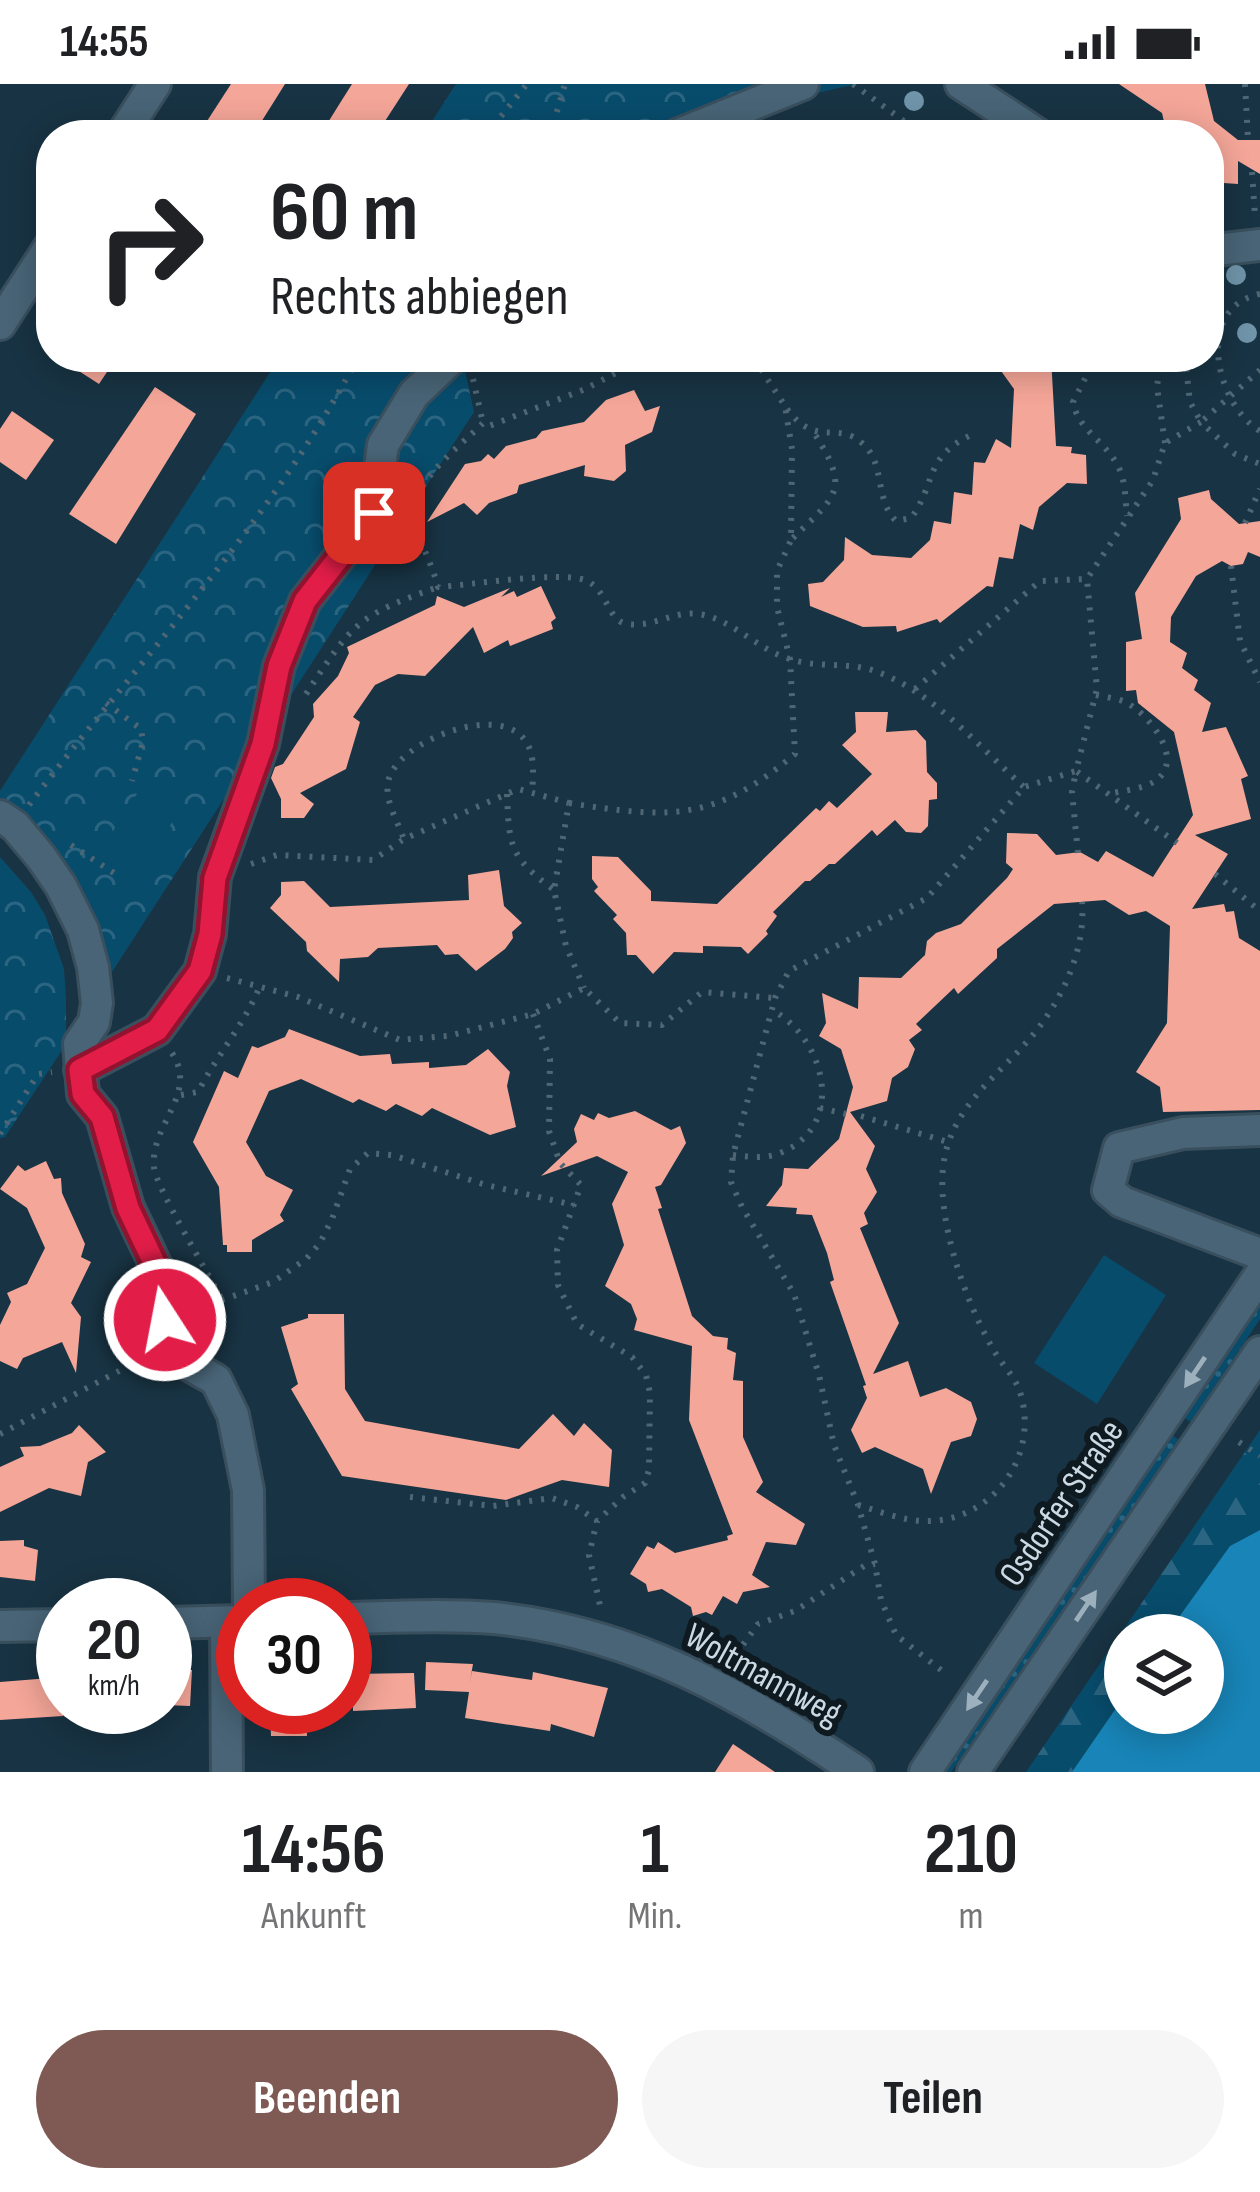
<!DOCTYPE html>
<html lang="de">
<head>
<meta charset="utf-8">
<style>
  :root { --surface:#fff; --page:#f6f6f6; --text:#202124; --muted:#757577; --accent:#7f5953 }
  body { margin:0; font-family:"Sofia Sans Condensed",sans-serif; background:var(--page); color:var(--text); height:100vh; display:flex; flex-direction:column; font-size:45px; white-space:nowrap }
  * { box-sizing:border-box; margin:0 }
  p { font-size:39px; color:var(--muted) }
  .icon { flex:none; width:66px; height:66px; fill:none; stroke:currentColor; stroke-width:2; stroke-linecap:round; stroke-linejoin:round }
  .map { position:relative; height:1688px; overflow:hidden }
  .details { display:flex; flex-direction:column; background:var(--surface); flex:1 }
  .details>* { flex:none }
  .top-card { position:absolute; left:36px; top:36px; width:1188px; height:252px; border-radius:48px; box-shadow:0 6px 30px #0003; background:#fff; color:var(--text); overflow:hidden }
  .controls { position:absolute; left:1104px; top:1530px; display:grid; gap:24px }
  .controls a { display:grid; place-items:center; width:120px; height:120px; border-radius:50%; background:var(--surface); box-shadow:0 6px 30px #0003; font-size:60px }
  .speed { position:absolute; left:36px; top:1494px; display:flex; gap:24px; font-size:60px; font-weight:700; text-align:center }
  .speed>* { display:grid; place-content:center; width:156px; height:156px; border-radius:50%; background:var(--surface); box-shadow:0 6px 30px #0003; line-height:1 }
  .speed small { font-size:30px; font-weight:400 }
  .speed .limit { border:18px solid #d22; background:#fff; color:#111 }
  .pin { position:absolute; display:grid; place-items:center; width:102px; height:102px; color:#fff; margin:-51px; border-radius:24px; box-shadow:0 6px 18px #0006 }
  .me { position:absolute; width:132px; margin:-66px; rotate:349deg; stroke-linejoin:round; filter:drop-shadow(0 0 9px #0008) }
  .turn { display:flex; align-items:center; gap:42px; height:252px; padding:0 36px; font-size:54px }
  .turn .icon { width:156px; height:156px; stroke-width:2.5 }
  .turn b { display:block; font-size:84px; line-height:102px }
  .eta { display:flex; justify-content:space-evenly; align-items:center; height:204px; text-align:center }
  .eta b { font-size:72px; font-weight:700; line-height:84px }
  .cta { display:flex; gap:24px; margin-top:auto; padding:24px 36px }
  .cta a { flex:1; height:138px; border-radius:72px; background:var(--accent); color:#fff; font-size:48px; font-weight:700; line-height:138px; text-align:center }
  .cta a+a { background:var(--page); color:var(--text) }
  .status { display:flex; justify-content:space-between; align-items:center; height:84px; padding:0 60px; background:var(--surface); direction:ltr }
  .status svg { height:33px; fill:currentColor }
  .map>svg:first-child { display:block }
  .grass { fill:url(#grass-dots) }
  .forest { fill:url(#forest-firs) }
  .park { fill:url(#park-crowns) }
  .pitch { fill:#084c6c }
  .water { fill:#1884b7 }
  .building { fill:#f4a698 }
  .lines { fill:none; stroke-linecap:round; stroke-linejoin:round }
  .minor-casing { stroke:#394f5d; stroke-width:36 }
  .path { stroke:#4f6675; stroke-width:6; stroke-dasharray:3 9; stroke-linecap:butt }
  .minor { stroke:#486476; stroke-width:30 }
  .tree { fill:#7094aa }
  .oneway { fill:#9cb0bd }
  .route-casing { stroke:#92132f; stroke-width:30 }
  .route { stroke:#e11d48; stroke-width:21 }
  .labels { text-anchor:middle; stroke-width:12; stroke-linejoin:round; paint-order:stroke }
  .street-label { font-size:36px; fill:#cad9e3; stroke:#0e1920 }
</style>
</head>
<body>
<div class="status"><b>14:55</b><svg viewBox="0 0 49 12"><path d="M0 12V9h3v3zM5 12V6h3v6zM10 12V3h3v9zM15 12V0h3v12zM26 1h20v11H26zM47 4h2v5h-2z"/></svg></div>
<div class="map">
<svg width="1260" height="1688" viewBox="0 0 1260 1688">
  <defs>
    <pattern id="grass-dots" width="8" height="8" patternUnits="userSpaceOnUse" patternTransform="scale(3)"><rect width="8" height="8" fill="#084c6c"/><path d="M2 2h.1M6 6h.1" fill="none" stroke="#2b6581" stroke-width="1.8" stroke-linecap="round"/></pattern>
    <pattern id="forest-firs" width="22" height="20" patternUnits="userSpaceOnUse" patternTransform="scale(3)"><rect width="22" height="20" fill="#084c6c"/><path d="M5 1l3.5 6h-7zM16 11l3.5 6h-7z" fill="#2b6581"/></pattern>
    <pattern id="park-crowns" width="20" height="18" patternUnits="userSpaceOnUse" patternTransform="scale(3)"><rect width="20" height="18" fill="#084c6c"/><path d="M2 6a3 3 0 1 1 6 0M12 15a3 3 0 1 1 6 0" fill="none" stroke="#2b6581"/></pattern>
  </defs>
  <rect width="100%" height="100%" fill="#183343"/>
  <g class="grass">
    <polygon points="1260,1219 1260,1235 1191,1338 1183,1333"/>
    <polygon points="1172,1351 1179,1356 951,1688 940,1688"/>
  </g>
  <polygon class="forest" points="1260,1346 1260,1446 1230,1462 1166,1551 1125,1551 1125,1611 1072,1688 1026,1688"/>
  <g class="park">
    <polygon points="456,0 857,0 627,51 423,51"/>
    <path d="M280 273H462L474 328 110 891C96 818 62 761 0 719V707Z"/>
    <polygon points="0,773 31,808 45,831 64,885 66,915 66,960 5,1053 0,1054"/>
  </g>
  <g class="pitch">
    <polygon points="139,707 176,732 134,796 97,772"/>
    <polygon points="1104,1171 1166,1211 1097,1320 1034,1279"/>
  </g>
  <polygon class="water" points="1260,1446 1260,1688 1072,1688 1125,1611 1125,1629 1203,1629 1203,1551 1166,1551 1230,1462"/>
  <g class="building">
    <polygon points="231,0 285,0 253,51 198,51"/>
    <polygon points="352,0 409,0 376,51 320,51"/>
    <polygon points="1119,0 1205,0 1214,37 1238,56 1260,56 1260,90 1238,77 1238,100 1209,98 1209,51 1167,51 1162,29"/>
    <polygon points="57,273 117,273 99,300"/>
    <polygon points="991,273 1051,273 1056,362 1072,363 1071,369 1086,371 1087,400 1067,399 1039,423 1033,446 1020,440 1013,475 999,473 993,503 987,502 940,539 937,535 897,548 896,542 863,543 810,522 808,500 823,498 844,476 845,453 872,471 911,474 930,456 934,437 951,440 954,408 972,411 974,378 985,379 996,355 1011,364 1014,305"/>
    <polygon points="155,303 196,330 116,460 69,430"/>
    <polygon points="634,306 645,327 660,322 652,348 625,361 626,387 614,397 584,392 585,381 519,401 517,409 489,419 477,431 464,419 427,438 465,380 481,377 488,370 494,375 506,362 536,354 542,347 584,338 606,316"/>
    <polygon points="12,327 54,356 26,396 0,378 0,345"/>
    <polygon points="1209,406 1211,415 1239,440 1260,437 1260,473 1248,468 1243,480 1231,482 1222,477 1196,492 1171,533 1170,558 1187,569 1182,584 1198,596 1194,606 1211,619 1202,648 1226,643 1248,692 1241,695 1251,735 1195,751 1228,770 1192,825 1224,820 1226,828 1234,827 1239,854 1260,867 1260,1026 1163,1028 1160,1003 1136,988 1167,939 1170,842 1146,827 1129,831 1105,816 1054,820 997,865 997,874 958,910 954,904 916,940 922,946 909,956 915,965 908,983 892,994 887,1017 850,1028 875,1062 866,1085 877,1108 864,1129 868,1140 860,1144 899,1239 873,1290 908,1277 920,1313 946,1304 971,1318 977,1335 971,1352 951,1358 931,1410 923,1385 875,1363 862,1369 851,1346 867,1314 863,1302 866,1301 830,1198 834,1196 827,1169 812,1131 796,1130 797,1124 766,1122 782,1101 784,1084 808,1085 839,1055 853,1003 841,965 819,952 826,939 822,909 858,925 859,893 901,894 925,871 927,857 936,849 961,840 1007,794 1013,785 1006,779 1007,749 1037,750 1056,771 1080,768 1098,778 1106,767 1153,793 1193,731 1174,648 1138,619 1136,606 1126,607 1126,558 1142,555 1135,509 1181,435 1178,414"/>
    <polygon points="541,502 556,534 551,538 553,545 510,562 508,556 484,569 473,543 425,592 398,590 375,601 353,633 360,638 346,685 300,709 314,720 304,734 281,734 281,715 271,694 275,683 283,680 314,633 313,620 338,592 349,569 347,563 435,521 437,512 464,523 510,504 501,513 514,507 517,513"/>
    <polygon points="855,628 888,628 886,648 916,646 926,657 927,688 937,699 937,715 929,716 928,742 921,749 906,748 895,736 877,752 872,746 835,780 829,780 810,797 805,797 773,828 777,832 766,847 768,850 748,870 741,863 703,862 703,869 674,868 653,890 636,871 627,871 626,849 613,835 617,831 594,807 598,803 592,795 592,772 618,773 651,807 651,817 717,820 816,724 820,727 829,717 837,724 872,690 842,661 856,648"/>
    <polygon points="499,786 504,822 522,839 512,848 513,854 505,865 476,887 458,870 445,871 437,861 378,864 368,873 340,875 339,898 307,867 306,858 270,824 281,811 281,798 304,797 330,823 469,816 468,791"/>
    <polygon points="289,945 360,972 390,970 392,980 429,978 429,984 466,981 488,965 510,988 507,1002 516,1043 490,1051 432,1024 422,1032 396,1020 386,1027 359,1015 353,1019 301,995 269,1007 246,1058 266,1092 293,1106 280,1131 284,1137 252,1156 252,1168 227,1168 227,1161 223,1161 219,1103 193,1058 224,987 238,994 252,962 258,964 285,953"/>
    <polygon points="635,1027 671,1046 680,1042 686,1059 661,1101 655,1103 662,1124 658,1125 692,1232 713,1252 728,1254 727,1265 736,1269 733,1296 743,1297 743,1353 763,1398 756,1408 805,1440 796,1461 766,1458 752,1491 770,1503 743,1508 737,1520 723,1512 712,1531 706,1528 693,1532 691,1523 662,1505 648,1508 646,1500 630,1490 647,1462 654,1465 658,1458 675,1469 728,1456 727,1452 733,1450 689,1336 692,1262 634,1246 637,1235 631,1220 605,1202 624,1161 612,1120 628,1088 597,1072 541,1092 577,1058 574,1045 581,1030 594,1036 598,1029 609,1034"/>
    <polygon points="46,1077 54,1095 61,1094 62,1109 85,1160 81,1173 91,1178 71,1219 81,1233 76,1289 62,1258 23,1274 17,1285 0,1277 0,1241 11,1218 7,1209 27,1200 45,1164 27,1124 0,1105 18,1081 25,1087"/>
    <polygon points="308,1230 344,1230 345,1305 365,1337 519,1365 553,1330 574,1352 584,1339 612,1366 609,1403 562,1396 506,1416 342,1392 291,1305 298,1300 281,1243 308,1234"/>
    <polygon points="79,1341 106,1368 88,1378 81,1412 49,1404 0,1428 0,1383 24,1372 20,1363 40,1362 72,1349"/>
    <polygon points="24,1456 24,1462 38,1466 35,1497 0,1493 0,1457"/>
    <polygon points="426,1578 473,1580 470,1597 472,1587 532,1596 533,1588 608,1604 594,1653 551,1640 550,1647 465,1634 469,1608 425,1606"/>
    <polygon points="165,1584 192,1586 190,1622 165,1621"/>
    <polygon points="414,1589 416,1624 353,1627 352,1590"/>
    <polygon points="63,1593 63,1632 0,1636 0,1598"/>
    <polygon points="270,1623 306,1623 307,1652 271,1652"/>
    <polygon points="733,1660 775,1688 715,1688"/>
  </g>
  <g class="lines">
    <g class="minor-casing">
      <g id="minor">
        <polyline points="961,0 1039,51"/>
        <polyline points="122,51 155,0"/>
        <polyline points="677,51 803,0"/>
        <polyline points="1209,162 1216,166 1260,161"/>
        <polyline points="0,240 51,161"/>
        <polyline points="0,732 15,742 41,773 61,802 83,846 93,883 97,919 94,938 79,960 83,1010 102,1033 128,1123 168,1207 165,1236 174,1258 184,1278 216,1296 233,1331 248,1406 249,1521"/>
        <polyline points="80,986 157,946 200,887 210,850 215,793 263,660 279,582 305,517 374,429 383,361 414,310 453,273"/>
        <polyline points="1260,1046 1183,1049 1119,1064 1108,1106 1122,1118 1260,1170"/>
        <path d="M345 1534C394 1533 444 1530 494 1534 635 1548 743 1612 858 1688"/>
        <polyline points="226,1538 227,1688"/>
        <polyline points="165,1539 243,1537"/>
        <polyline points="0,1542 63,1541"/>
        <polyline points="925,1688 1260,1191"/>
        <polyline points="973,1688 1260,1268"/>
      </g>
    </g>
    <g class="path">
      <polyline points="853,0 923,51"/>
      <polyline points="1245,0 1248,55"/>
      <polyline points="486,51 527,0"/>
      <polyline points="550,51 565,0"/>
      <polyline points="1252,88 1255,132"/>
      <path d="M1260 210C1194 223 1215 320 1260 347"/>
      <path d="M647 273 583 306 489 342 483 339C460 363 405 401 415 439 421 460 432 481 438 503 470 501 558 487 585 496 608 505 607 537 627 540 653 544 674 526 699 530 732 535 758 566 790 575 816 584 846 578 872 586 932 606 978 662 1024 703"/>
      <path d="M1096 273 1073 318C1078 346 1105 357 1118 382 1126 397 1125 415 1127 432"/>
      <polyline points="1161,273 1157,303 1165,359"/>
      <polyline points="1185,273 1190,318 1201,338 1260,286"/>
      <polyline points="473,295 483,339"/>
      <path d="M787 325C817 365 836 336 862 359 886 379 874 415 896 437L911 434C937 399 923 373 973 350"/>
      <polyline points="1245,439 1260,405"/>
      <path d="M793 454C837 411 851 406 814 349"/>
      <polyline points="1231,482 1240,557 1260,598"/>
      <polyline points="915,605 1040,497 1087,495"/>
      <path d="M306 610C353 539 356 532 438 503"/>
      <path d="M1096 611C1104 613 1116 614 1125 618 1147 628 1187 676 1155 697 1143 705 1122 707 1107 710"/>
      <polyline points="106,619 141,645 143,658 132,697"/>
      <path d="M507 710C509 763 510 773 554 806"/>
      <path d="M569 719C669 735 714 738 795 670L790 575 777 523V487L791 456 792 365 785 322 753 273"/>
      <path d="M29 721C141 573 272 438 358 273"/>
      <path d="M403 753C397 736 385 717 388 699 393 658 505 614 528 661 535 675 533 694 532 709"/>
      <polyline points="71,761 117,791"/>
      <polyline points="1078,769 1072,708 1076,687 1177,759"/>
      <polyline points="251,780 277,771 373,776 404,755 518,705 569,719 554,806 566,862 584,904"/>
      <polyline points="1215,790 1260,827"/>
      <polyline points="227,894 298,913 400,956 448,952 533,930 584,904 620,939 662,941 702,908 775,914"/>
      <polyline points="533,930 550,975 549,1047 560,1079 581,1101 557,1166 558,1201 577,1240 632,1273 646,1291 650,1309 649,1386 645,1399 623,1413 597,1437 589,1471 601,1526"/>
      <path d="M172 969C199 1010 150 1040 154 1083 155 1102 210 1192 222 1216"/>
      <path d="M181 1011 198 1008C217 971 244 941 260 902"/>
      <polyline points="820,1024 846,1030"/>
      <polyline points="861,1032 948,1058"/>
      <polyline points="0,1050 38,990 52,988"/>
      <path d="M733 1071C749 1073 766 1075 780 1069 848 1042 825 954 772 926"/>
      <polyline points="199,1244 222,1216 273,1198 306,1175 320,1159 332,1135 350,1085 368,1069 392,1071 486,1101 574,1121"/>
      <polyline points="0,1350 151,1270"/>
      <polyline points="1239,1358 1260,1372"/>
      <polyline points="410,1413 493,1422 552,1414 577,1423 597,1437"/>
      <path d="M858 1421C881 1428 906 1438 930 1437 994 1435 1040 1371 1020 1308 1015 1293 1004 1283 996 1270 965 1219 928 1119 948 1060 963 1014 1002 988 1032 952 1062 916 1086 866 1082 818"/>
      <polyline points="729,1580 758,1540 795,1527 864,1482 875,1480"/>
      <polyline points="941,1586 896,1551 881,1516 875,1480 858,1421 834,1361 819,1291 794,1210 742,1123 731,1098 733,1071 775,914 789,887 927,814 1024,703 1076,687 1097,605 1087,495 1153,396 1165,359 1201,338 1235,370 1260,380"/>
    </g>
    <use href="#minor" class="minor"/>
  </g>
  <g class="tree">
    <circle cx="914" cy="17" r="10"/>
    <circle cx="1236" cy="191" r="10"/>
    <circle cx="1247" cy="249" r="10"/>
  </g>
  <defs><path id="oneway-solid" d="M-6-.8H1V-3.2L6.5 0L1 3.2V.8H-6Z" transform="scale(3)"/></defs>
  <g class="oneway">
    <use href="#oneway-solid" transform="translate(1195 1288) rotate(124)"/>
    <use href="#oneway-solid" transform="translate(1086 1522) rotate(-56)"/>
    <use href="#oneway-solid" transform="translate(977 1611) rotate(124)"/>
  </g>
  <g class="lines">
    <g class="route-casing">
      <polyline id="route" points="165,1236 168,1208 128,1124 102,1033 83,1010 80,986 157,946 200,887 210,850 215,794 263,660 279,582 305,517 374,429"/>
    </g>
    <use href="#route" class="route"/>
  </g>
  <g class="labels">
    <g class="street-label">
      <text transform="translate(1060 1418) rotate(-56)" y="13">Osdorfer Straße</text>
      <text transform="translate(764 1589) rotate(29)" y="13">Woltmannweg</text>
    </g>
  </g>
</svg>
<div class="controls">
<a><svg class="icon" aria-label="layers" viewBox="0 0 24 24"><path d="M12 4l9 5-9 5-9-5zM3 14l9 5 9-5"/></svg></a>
</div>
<div class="speed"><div>20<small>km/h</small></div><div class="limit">30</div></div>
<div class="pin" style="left:374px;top:429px;background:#d93025"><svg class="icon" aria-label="arrive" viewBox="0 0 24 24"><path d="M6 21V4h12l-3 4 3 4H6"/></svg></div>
<svg class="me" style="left:165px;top:1236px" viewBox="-20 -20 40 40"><circle r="17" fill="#e11d48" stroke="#fff" stroke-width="3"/><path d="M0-11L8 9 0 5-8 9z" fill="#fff"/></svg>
<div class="top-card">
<div class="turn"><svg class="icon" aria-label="right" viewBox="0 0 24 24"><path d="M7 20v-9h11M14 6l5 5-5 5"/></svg><div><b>60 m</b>Rechts abbiegen</div></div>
</div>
</div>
<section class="details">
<div class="eta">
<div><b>14:56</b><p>Ankunft</p></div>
<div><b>1</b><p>Min.</p></div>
<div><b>210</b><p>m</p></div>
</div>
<div class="cta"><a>Beenden</a><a>Teilen</a></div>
</section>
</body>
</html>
